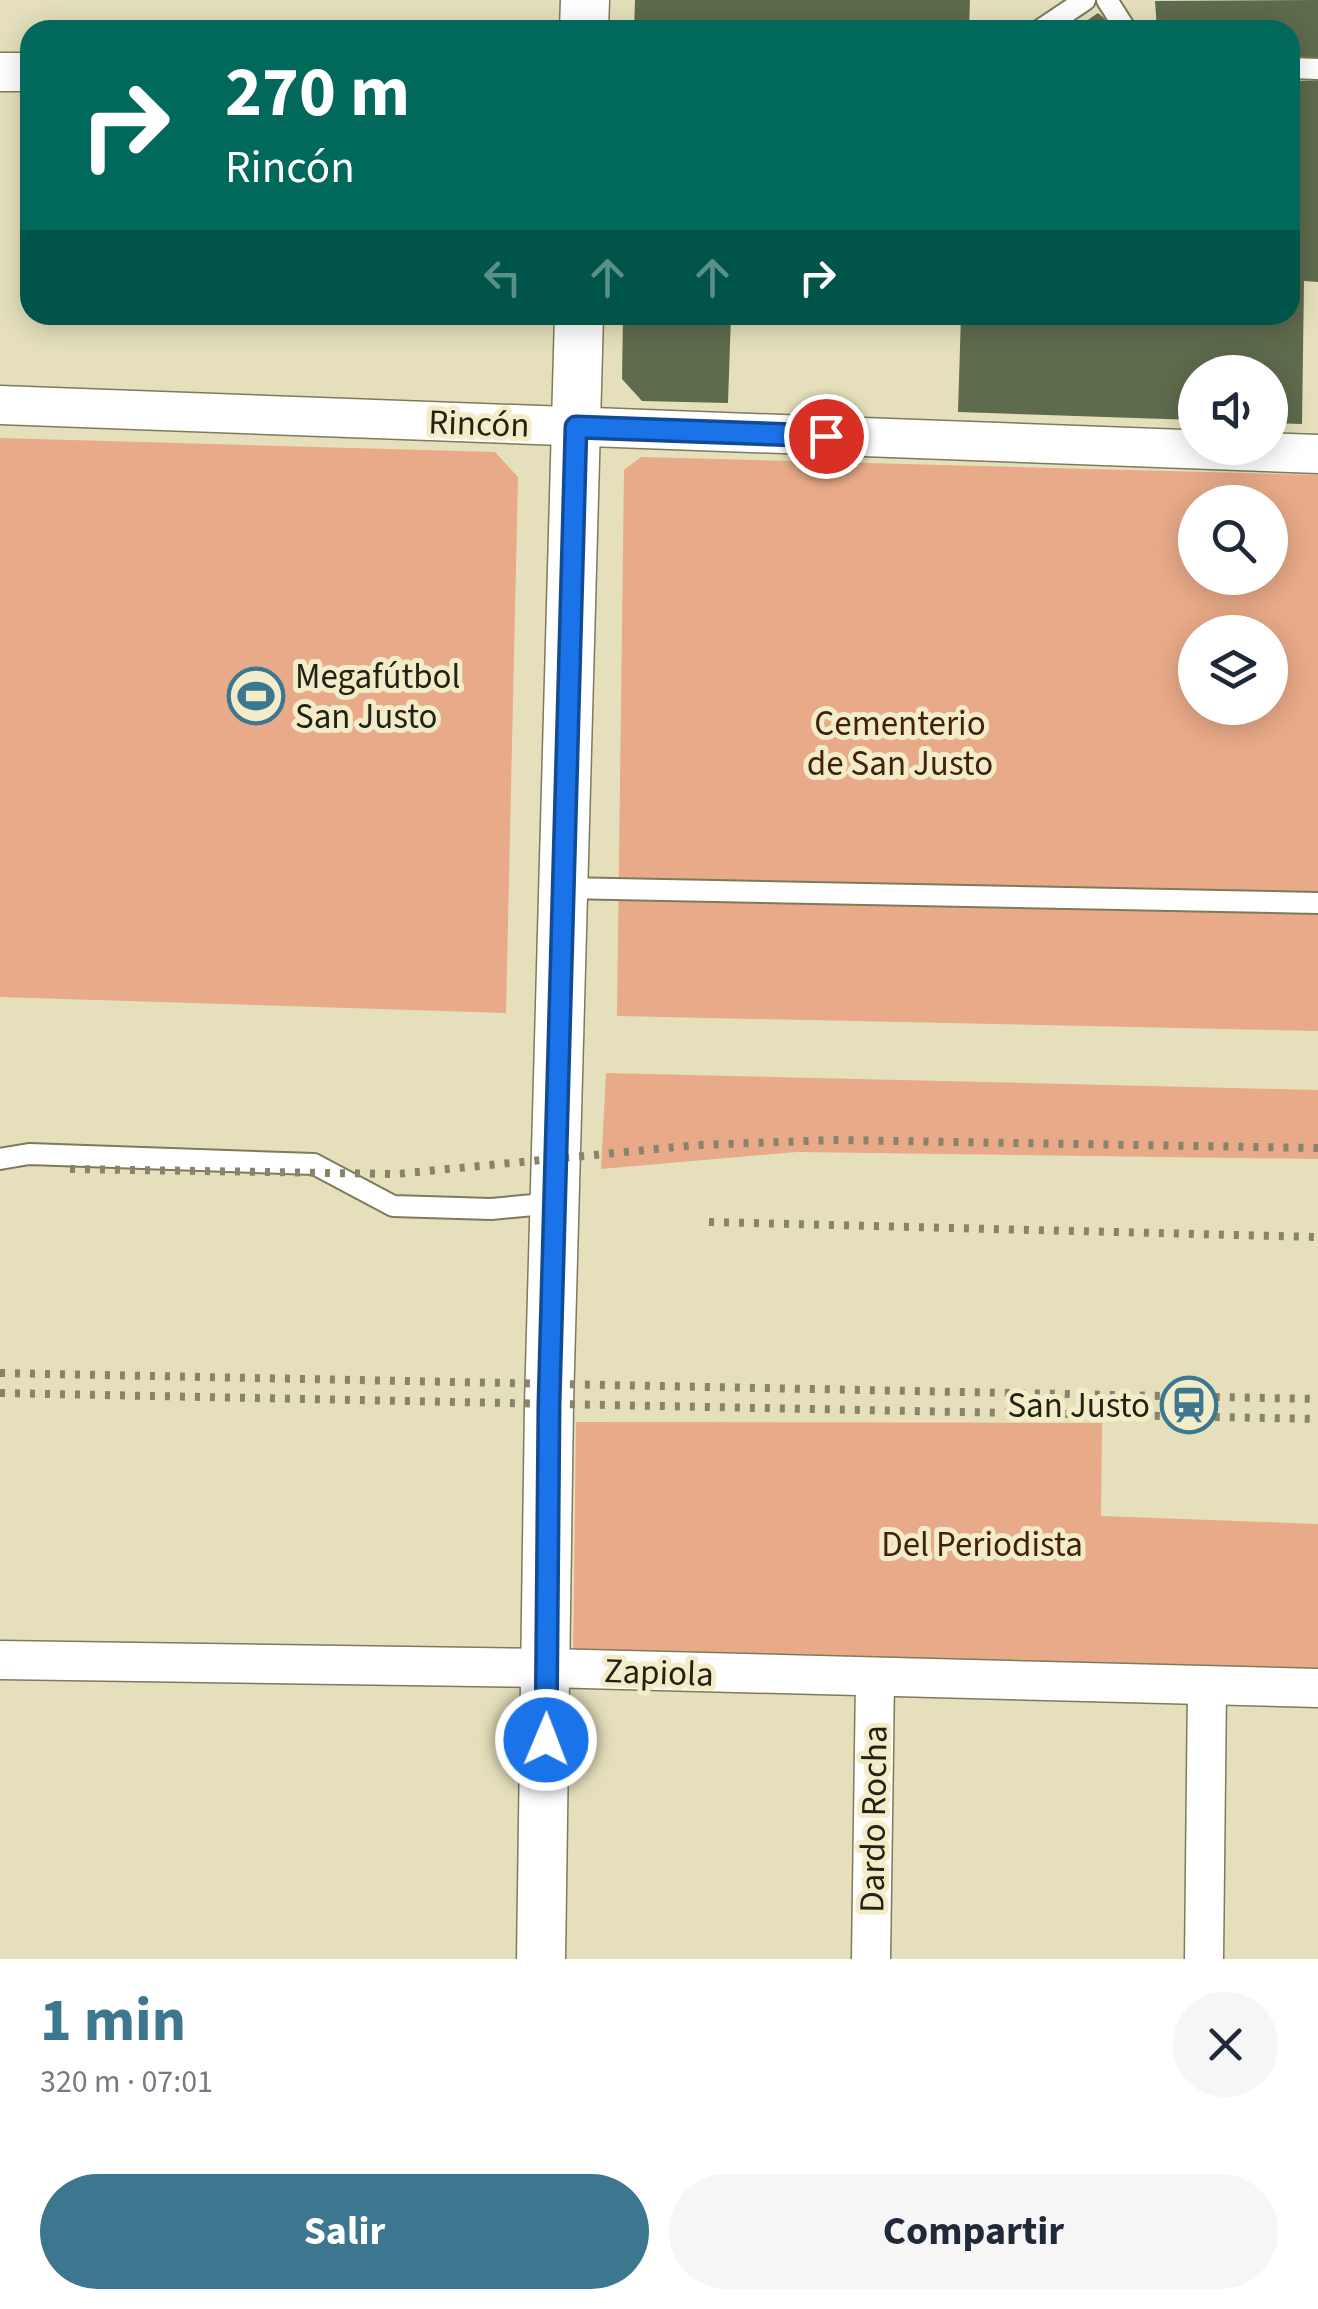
<!DOCTYPE html>
<html lang="es">
<head>
<meta charset="utf-8">
<style>
  :root { --surface:#fff; --page:#f6f6f7; --text:#1f2937; --muted:#747a83; --accent:#3d768f }
  body { margin:0; font-family:"Source Sans 3",sans-serif; background:var(--page); color:var(--text); height:100vh; display:flex; flex-direction:column; font-size:38px; white-space:nowrap }
  * { box-sizing:border-box; margin:0 }
  p { font-size:32px; color:var(--muted) }
  .icon { flex:none; width:55px; height:55px; fill:none; stroke:currentColor; stroke-width:2; stroke-linecap:round; stroke-linejoin:round }
  .map { position:relative; height:1959px; overflow:hidden }
  .sheet { display:flex; flex-direction:column; background:var(--surface); flex:1 }
  .sheet>* { flex:none }
  .top-card { position:absolute; left:20px; top:20px; width:1280px; height:305px; border-radius:30px; box-shadow:0 5px 25px #0003; background:#00695c; color:#fff; overflow:hidden }
  .buttons { position:absolute; left:1178px; top:355px; display:grid; gap:20px }
  .buttons a { display:grid; place-items:center; width:110px; height:110px; border-radius:50%; background:var(--surface); box-shadow:0 5px 25px #0003; font-size:50px }
  .pin { position:absolute; display:grid; place-items:center; width:85px; height:85px; color:#fff; margin:-42px; border:5px solid #fff; border-radius:50%; box-shadow:0 2px 10px #0007 }
  .me { position:absolute; width:110px; margin:-55px; rotate:1deg; stroke-linejoin:round; filter:drop-shadow(0 0 8px #0008) }
  .turn { display:flex; align-items:center; gap:35px; height:210px; padding:0 40px; font-size:45px }
  .turn .icon { width:130px; height:130px; stroke-width:2.5 }
  .turn b { display:block; font-size:70px; line-height:85px }
  .lanes { display:flex; align-items:center; height:95px; padding:0 40px; background:#0003; justify-content:center; gap:50px; direction:ltr }
  .lanes .off { opacity:.35 }
  .round { display:grid; place-items:center; flex:none; width:105px; height:105px; border-radius:52px; background:var(--page) }
  .headline { display:flex; align-items:center; justify-content:space-between; height:170px; padding:0 40px }
  h1 { font-size:60px; font-weight:700; line-height:75px; color:var(--accent) }
  .button { display:flex; gap:20px; margin-top:auto; padding:20px 40px }
  .button a { flex:1; height:115px; border-radius:60px; background:var(--accent); color:#fff; font-size:40px; font-weight:700; line-height:115px; text-align:center }
  .button a+a { background:var(--page); color:var(--text) }
  .map>svg:first-child { display:block }
  .green { fill:#e8aa88; fill-rule:evenodd }
  .building { fill:#5f6b4d }
  .lines { fill:none; stroke-linecap:round; stroke-linejoin:round }
  .service-casing { stroke:#7f7a59; stroke-width:24 }
  .minor-casing { stroke:#7f7a59; stroke-width:41 }
  .tertiary-casing { stroke:#7f7a59; stroke-width:51 }
  .service { stroke:#fff; stroke-width:20 }
  .minor { stroke:#fff; stroke-width:38 }
  .tertiary { stroke:#fff; stroke-width:48 }
  .rail { stroke:#88846a; stroke-width:8; stroke-dasharray:5 10; stroke-linecap:butt }
  .route-casing { stroke:#114b97; stroke-width:25 }
  .route { stroke:#1a73e8; stroke-width:18 }
  .labels { text-anchor:middle; stroke-width:10; stroke-linejoin:round; paint-order:stroke }
  .street-label { font-size:35px; fill:#232113; stroke:#f2edc8 }
  .poi-label { font-size:35px; fill:#232113; stroke:#f2edc8; text-anchor:start }
  .park-label { font-size:35px; fill:#42200d; stroke:#f2edc8 }
</style>
</head>
<body>
<div class="map">
<svg width="1318" height="1959" viewBox="0 0 1318 1959">
  <rect width="100%" height="100%" fill="#e5e0bb"/>
  <g class="green">
    <polygon points="0,438 495,452 518,477 506,1013 0,997"/>
    <path d="M641 457 1318 475V1031L617 1016 624 470ZM1195 502H1270V578H1195ZM1195 632H1270V708H1195Z"/>
    <polygon points="606,1073 1318,1090 1318,1159 797,1152 601,1169"/>
    <polygon points="576,1422 1102,1423 1101,1516 1318,1524 1318,1670 573,1660"/>
  </g>
  <g class="building">
    <polygon points="635,0 970,0 969,30 634,30"/>
    <polygon points="1318,0 1318,59 1290,58 1290,30 1157,30 1155,1"/>
    <polygon points="1098,13 1105,19 1104,30 1073,30"/>
    <polygon points="1290,81 1318,81 1318,282 1304,281 1302,424 1270,423 1270,372 1195,372 1195,420 958,412 961,315 1290,315"/>
    <polygon points="623,315 731,315 728,403 642,401 622,379"/>
  </g>
  <g class="lines">
    <g class="service-casing">
      <g id="service">
        <polyline points="1107,0 1126,30"/>
        <polyline points="1040,30 1085,0"/>
        <polyline points="1290,68 1318,69"/>
        <polyline points="564,888 1318,903"/>
        <polyline points="0,1159 29,1154 314,1164 393,1206 491,1209 555,1203"/>
      </g>
    </g>
    <g class="minor-casing">
      <g id="minor">
        <polyline points="0,72 30,72"/>
        <polyline points="0,405 1318,454"/>
        <polyline points="0,1660 547,1668 1318,1688"/>
        <polyline points="871,1959 875,1679"/>
        <polyline points="1204,1959 1207,1686"/>
      </g>
    </g>
    <g class="tertiary-casing">
      <g id="tertiary">
        <polyline points="584,30 585,0"/>
        <polyline points="541,1959 549,1404 579,315"/>
      </g>
    </g>
    <use href="#service" class="service"/>
    <use href="#minor" class="minor"/>
    <use href="#tertiary" class="tertiary"/>
    <g class="rail">
      <polyline points="70,1169 396,1174 698,1145 834,1140 1318,1148"/>
      <polyline points="709,1222 1318,1237"/>
      <polyline points="0,1373 1318,1399"/>
      <polyline points="0,1393 1318,1419"/>
    </g>
  </g>
  <g class="lines">
    <g class="route-casing">
      <polyline id="route" points="546,1740 549,1404 576,427 826,436"/>
    </g>
    <use href="#route" class="route"/>
  </g>
  <defs>
    <g id="stadium-ring" transform="scale(2.875)"><circle r="9.5" fill="#f2edc8" stroke="#3d768f" stroke-width="1.5"/><path d="M0-5a6.5 5 0 1 0 0 10a6.5 5 0 1 0 0-10ZM-3.5-1.8h7v3.6h-7Z" fill="#3d768f"/></g>
    <g id="station-ring" transform="scale(2.875)"><circle r="9.5" fill="#f2edc8" stroke="#3d768f" stroke-width="1.5"/><path d="M-3-6H3Q5-6 5-4V2Q5 4 3 4L4.5 6H3L1.5 4h-3L-3 6H-4.5L-3 4Q-5 4-5 2V-4Q-5-6-3-6ZM-3.5-4v3h7v-3ZM-3.5 1v1.5H-2V1ZM2 1v1.5H3.5V1Z" fill="#3d768f"/></g>
  </defs>
  <g fill-rule="evenodd">
    <use href="#stadium-ring" x="256" y="696"/>
    <use href="#station-ring" x="1189" y="1405"/>
  </g>
  <g class="labels">
    <g class="street-label">
      <text transform="translate(479 423) rotate(2)" y="12">Rincón</text>
      <text transform="translate(659 1672) rotate(2)" y="12">Zapiola</text>
      <text transform="translate(873 1819) rotate(-89)" y="12">Dardo Rocha</text>
    </g>
    <g class="poi-label">
      <text x="295" y="688">Megafútbol<tspan x="295" dy="40">San Justo</tspan></text>
      <text x="1150" y="1417" text-anchor="end">San Justo</text>
    </g>
    <g class="park-label">
      <text x="900" y="735">Cementerio<tspan x="900" dy="40">de San Justo</tspan></text>
      <text x="982" y="1556">Del Periodista</text>
    </g>
  </g>
</svg>
<div class="buttons">
<a><svg class="icon" aria-label="sound" viewBox="0 0 24 24"><path d="M4 9h4l5-4v14l-5-4H4zM17 9q2 3 0 6"/></svg></a>
<a><svg class="icon" aria-label="search" viewBox="0 0 24 24"><circle cx="10" cy="10" r="6"/><path d="M15 15l6 6"/></svg></a>
<a><svg class="icon" aria-label="layers" viewBox="0 0 24 24"><path d="M12 4l9 5-9 5-9-5zM3 14l9 5 9-5"/></svg></a>
</div>
<div class="pin" style="left:826px;top:436px;background:#d93025"><svg class="icon" aria-label="arrive" viewBox="0 0 24 24"><path d="M6 21V4h12l-3 4 3 4H6"/></svg></div>
<svg class="me" style="left:546px;top:1740px" viewBox="-20 -20 40 40"><circle r="17" fill="#1a73e8" stroke="#fff" stroke-width="3"/><path d="M0-11L8 9 0 5-8 9z" fill="#fff"/></svg>
<div class="top-card">
<div class="turn"><svg class="icon" aria-label="right" viewBox="0 0 24 24"><path d="M7 20v-9h11M14 6l5 5-5 5"/></svg><div><b>270 m</b>Rincón</div></div>
<div class="lanes"><svg class="icon off" aria-label="left" viewBox="0 0 24 24"><path d="M17 20v-9H6M10 6l-5 5 5 5"/></svg><svg class="icon off" aria-label="ahead" viewBox="0 0 24 24"><path d="M12 20V5M6 11l6-6 6 6"/></svg><svg class="icon off" aria-label="ahead" viewBox="0 0 24 24"><path d="M12 20V5M6 11l6-6 6 6"/></svg><svg class="icon" aria-label="right" viewBox="0 0 24 24"><path d="M7 20v-9h11M14 6l5 5-5 5"/></svg></div>
</div>
</div>
<section class="sheet">
<div class="headline"><div><h1>1 min</h1><p>320 m · 07:01</p></div><a class="round"><svg class="icon" aria-label="close" viewBox="0 0 24 24"><path d="M6 6l12 12M18 6L6 18"/></svg></a></div>
<div class="button"><a>Salir</a><a>Compartir</a></div>
</section>
</body>
</html>
